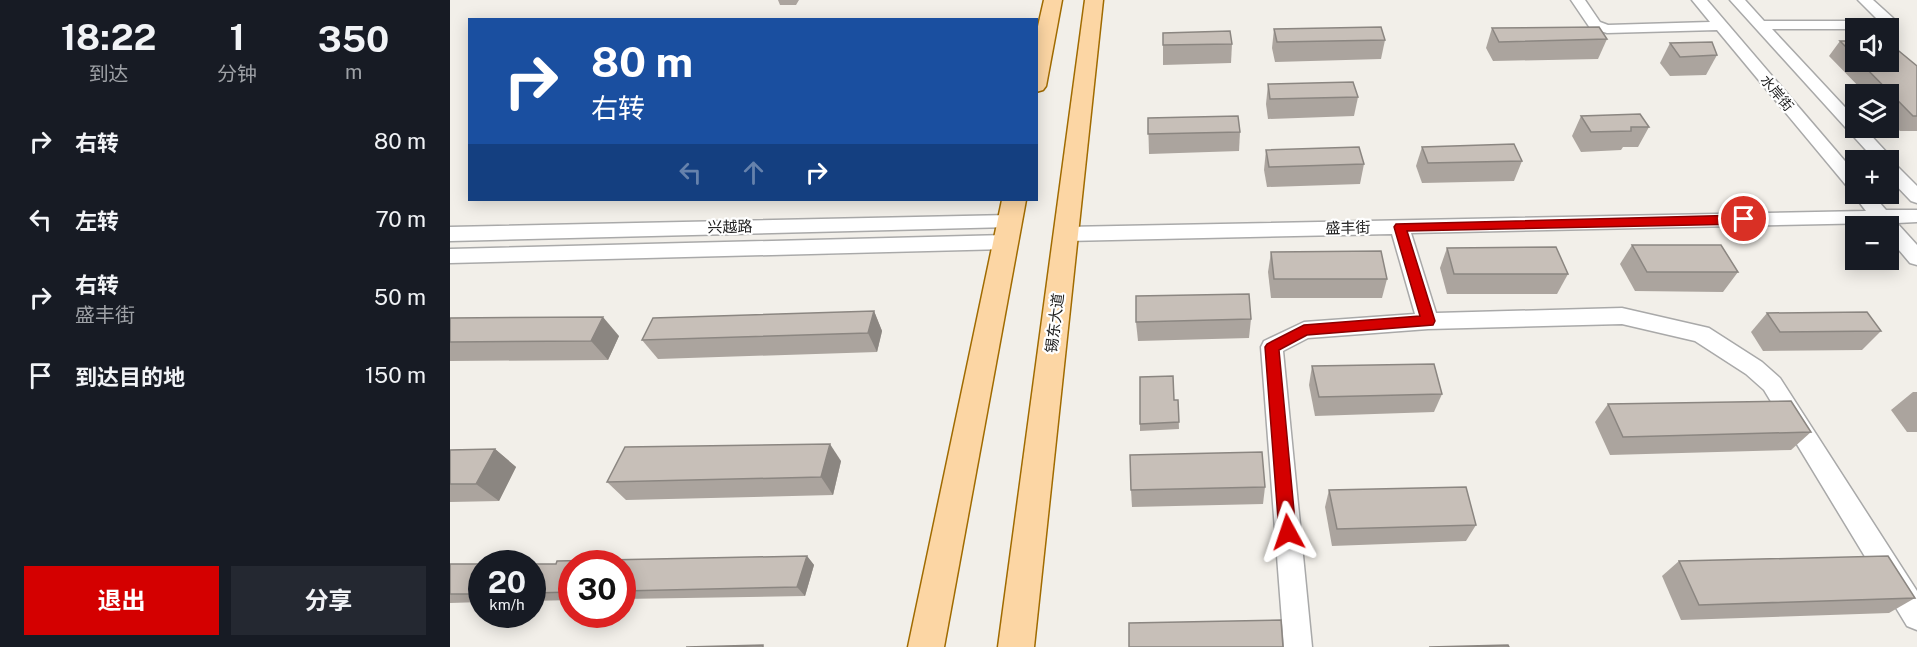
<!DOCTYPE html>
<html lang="zh">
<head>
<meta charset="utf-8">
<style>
  :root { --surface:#171b24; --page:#242831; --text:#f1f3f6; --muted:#9ea1a6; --accent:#d40000 }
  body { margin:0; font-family:"Public Sans","Noto Sans SC",sans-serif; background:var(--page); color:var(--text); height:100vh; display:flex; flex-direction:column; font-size:22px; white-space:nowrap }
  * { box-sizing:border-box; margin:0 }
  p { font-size:20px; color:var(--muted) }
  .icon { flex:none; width:33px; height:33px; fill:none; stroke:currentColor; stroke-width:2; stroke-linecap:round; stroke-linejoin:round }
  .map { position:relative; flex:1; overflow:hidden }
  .drawer { display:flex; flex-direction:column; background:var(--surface); width:450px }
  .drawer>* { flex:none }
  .top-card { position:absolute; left:18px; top:18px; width:570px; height:183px; border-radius:0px; box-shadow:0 3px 15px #0003; background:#1a4fa0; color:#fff; overflow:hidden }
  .buttons { position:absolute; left:1395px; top:18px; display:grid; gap:12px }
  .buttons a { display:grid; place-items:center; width:54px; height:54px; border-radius:0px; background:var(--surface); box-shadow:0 3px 15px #0003; font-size:30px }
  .speed { position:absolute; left:18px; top:550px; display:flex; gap:12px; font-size:30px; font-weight:700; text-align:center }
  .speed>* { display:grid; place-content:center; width:78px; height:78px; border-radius:50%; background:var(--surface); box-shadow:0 3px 15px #0003; line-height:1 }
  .speed small { font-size:15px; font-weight:400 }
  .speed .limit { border:9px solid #d22; background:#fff; color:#111 }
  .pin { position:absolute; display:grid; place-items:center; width:51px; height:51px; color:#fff; margin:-26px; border:3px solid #fff; border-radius:50%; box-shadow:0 2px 6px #0007 }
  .me { position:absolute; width:66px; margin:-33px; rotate:355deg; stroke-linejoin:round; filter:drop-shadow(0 0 4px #0008) }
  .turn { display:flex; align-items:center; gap:21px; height:126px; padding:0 24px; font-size:27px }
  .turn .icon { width:78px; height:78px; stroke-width:2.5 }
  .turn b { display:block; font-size:42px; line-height:51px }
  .lanes { display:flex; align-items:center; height:57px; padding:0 24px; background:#0003; justify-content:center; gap:30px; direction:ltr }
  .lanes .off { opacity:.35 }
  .eta { display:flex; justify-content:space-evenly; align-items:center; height:102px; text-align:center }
  .eta b { font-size:36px; font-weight:700; line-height:42px }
  .button { display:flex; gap:12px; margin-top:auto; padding:12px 24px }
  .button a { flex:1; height:69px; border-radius:0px; background:var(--accent); color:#fff; font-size:24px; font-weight:700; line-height:69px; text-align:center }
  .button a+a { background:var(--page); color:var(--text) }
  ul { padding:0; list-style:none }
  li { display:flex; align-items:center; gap:18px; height:78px; padding:0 24px }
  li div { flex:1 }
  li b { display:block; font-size:22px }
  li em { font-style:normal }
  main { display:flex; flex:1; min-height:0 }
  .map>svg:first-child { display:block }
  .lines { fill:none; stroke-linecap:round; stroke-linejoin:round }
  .minor-casing { stroke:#a9a9a9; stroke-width:3 }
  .major-casing { stroke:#a06b00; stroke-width:3 }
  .minor { fill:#fff; fill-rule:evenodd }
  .major { fill:#fcd6a4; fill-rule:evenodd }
  .wall { fill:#aba49e }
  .shaded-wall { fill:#8b8681 }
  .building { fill:#c7bfb8; stroke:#8b8681; stroke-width:1.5 }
  .route { fill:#d40000; stroke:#8a0000; stroke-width:1.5 }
  .labels { text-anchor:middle; stroke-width:4.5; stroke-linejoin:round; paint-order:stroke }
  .far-street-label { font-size:14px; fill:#222; stroke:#fff }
  .street-label { font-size:15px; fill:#222; stroke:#fff }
</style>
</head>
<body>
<main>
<section class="drawer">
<div class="eta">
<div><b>18:22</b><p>到达</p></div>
<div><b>1</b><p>分钟</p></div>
<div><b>350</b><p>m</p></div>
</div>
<ul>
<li><svg class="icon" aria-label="right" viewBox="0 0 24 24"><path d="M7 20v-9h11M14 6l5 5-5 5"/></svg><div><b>右转</b></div><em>80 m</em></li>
<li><svg class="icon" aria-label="left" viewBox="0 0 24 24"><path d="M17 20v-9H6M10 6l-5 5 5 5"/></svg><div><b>左转</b></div><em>70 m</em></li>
<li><svg class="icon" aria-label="right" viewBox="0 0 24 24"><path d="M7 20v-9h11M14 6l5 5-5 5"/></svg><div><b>右转</b><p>盛丰街</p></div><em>50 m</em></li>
<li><svg class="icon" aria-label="arrive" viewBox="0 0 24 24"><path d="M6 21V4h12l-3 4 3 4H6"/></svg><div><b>到达目的地</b></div><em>150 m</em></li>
</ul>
<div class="button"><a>退出</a><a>分享</a></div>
</section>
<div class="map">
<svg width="1467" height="647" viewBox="0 0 1467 647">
  <rect width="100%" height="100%" fill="#f2efe9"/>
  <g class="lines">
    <g class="minor-casing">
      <g id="minor">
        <polygon points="1121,0 1135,0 1150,22 1158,25 1260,22 1242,0 1257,0 1406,174 1406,194 1422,194 1436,210 1467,210 1467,222 1447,223 1467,245 1467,265 1460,263 1438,237 1438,226 1429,226 1427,223 961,233 986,313 1172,308 1259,328 1312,362 1330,378 1467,591 1467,630 1457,626 1314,390 1296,374 1245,341 1172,324 978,329 858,338 833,351 862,647 834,647 811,347 814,341 854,322 965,314 942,234 616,241 609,239 606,234 609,229 616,227 1416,211 1403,194 1404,192 1400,190 1267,30 1157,33 1140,28"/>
        <polygon points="1280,0 1295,0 1314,21 1429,21 1408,0 1423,0 1443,18 1445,21 1438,29 1322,29 1406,119 1406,128 1414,128 1440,156 1442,161 1467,186 1467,203 1461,201 1438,177 1438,160 1425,160"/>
        <polygon points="560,215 567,216 569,221 567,226 560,227 0,241 0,227"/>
        <polygon points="556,235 563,237 566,242 563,247 556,249 0,263 0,249"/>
      </g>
    </g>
    <g class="major-casing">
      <g id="major">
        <polygon points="594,0 612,0 596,86 593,90 586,92 586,35"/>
        <polygon points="635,0 653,0 584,647 548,647"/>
        <polygon points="552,200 576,200 494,647 458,647"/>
      </g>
    </g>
    <use href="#minor" class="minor"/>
    <use href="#major" class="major"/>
  </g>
  <g class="wall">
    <polygon points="328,0 349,0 346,5 330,5"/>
    <polygon points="1042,28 1157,39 1148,59 1043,61 1036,48"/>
    <polygon points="824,29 935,40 931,59 825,62 822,48"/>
    <polygon points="713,33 782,44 781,63 713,65"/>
    <polygon points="1390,41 1406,41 1406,62 1438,62 1467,66 1467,131 1450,131 1438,119 1438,94 1416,94 1379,56"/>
    <polygon points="1220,43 1267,55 1256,75 1220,76 1210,63"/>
    <polygon points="818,84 908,97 904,116 818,119 816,104"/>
    <polygon points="1131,116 1199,127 1188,147 1173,147 1171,150 1131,152 1122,136"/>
    <polygon points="698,118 790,132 789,151 699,154"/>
    <polygon points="972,147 1072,161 1064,181 972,183 966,166"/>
    <polygon points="816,150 914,164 910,184 817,187 814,170"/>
    <polygon points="1182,245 1288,272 1273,292 1185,291 1170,264"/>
    <polygon points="997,248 1118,274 1107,294 997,294 990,268"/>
    <polygon points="821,252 937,279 932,298 821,298 818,272"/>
    <polygon points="424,311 432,331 427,352 208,359 192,340"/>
    <polygon points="1317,313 1431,331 1412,350 1313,351 1301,332"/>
    <polygon points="0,318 169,336 158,360 0,361"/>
    <polygon points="801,319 799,338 688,341 686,322"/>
    <polygon points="862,366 992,394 984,412 865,416 859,385"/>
    <polygon points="1463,392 1467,392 1467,432 1457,432 1441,410"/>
    <polygon points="728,400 729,429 690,431 690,424"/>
    <polygon points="1158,404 1361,432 1341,450 1160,455 1145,422"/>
    <polygon points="45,449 66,467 49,501 0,502 0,450"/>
    <polygon points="391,461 383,495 176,500 157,482"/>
    <polygon points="815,487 813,504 682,507 681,490"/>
    <polygon points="879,490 1026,525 1016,541 882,546 875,507"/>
    <polygon points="357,556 364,565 355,596 172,599 172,564 122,564 122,600 82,601 82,564 32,564 32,602 0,603 0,564 106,564 107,561"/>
    <polygon points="1229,561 1465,598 1439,613 1231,620 1212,576"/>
  </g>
  <g class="shaded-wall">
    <polygon points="424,311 432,331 427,352 418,333"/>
    <polygon points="153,317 169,336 158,360 141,341"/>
    <polygon points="380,444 391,461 383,495 371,477"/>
    <polygon points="45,449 66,467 49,501 26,484"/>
    <polygon points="357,556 364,565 355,596 347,587"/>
  </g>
  <g class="building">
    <polygon points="931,27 935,40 827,42 824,29"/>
    <polygon points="1149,27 1157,39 1049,42 1042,28"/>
    <polygon points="780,31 782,44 713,45 713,33"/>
    <polygon points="1390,41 1406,41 1406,57"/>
    <polygon points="1262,42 1267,55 1230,57 1220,43"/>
    <polygon points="1438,42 1467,66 1467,116 1463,116 1410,62 1438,62"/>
    <polygon points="903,82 908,97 820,99 818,84"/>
    <polygon points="1190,114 1199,127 1181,127 1181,131 1141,132 1131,116"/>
    <polygon points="788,116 790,132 698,134 698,118"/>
    <polygon points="1064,144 1072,161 978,163 972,147"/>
    <polygon points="909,147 914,164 819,167 816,150"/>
    <polygon points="1182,245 1271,245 1288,272 1197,272"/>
    <polygon points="1106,247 1118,274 1004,274 997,248"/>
    <polygon points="931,251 937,279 824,279 821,252"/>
    <polygon points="799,294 801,319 686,322 686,296"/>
    <polygon points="424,311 418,333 192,340 203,318"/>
    <polygon points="1417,312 1431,331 1330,332 1317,313"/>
    <polygon points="153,317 141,341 0,342 0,318"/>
    <polygon points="984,364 992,394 869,397 862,366"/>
    <polygon points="723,376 724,400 728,400 729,422 690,424 690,377"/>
    <polygon points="1341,401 1361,432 1173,437 1158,404"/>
    <polygon points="380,444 371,477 157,482 175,447"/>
    <polygon points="45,449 26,484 0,484 0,450"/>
    <polygon points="812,452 815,487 681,490 680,455"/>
    <polygon points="1016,487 1026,525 887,529 879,490"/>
    <polygon points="357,556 347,587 172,591 172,564 122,564 122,592 82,593 82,564 32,564 32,594 0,594 0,564 106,564 107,561"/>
    <polygon points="1438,556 1465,598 1249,605 1229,561"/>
    <polygon points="831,620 833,647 679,647 679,623"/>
    <polygon points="313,645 313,647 236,647"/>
    <polygon points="1058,645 1059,647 979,647"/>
  </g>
  <polygon class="route" points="1294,215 1300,219 1294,224 957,231 985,321 983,325 857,335 829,350 846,532 844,537 838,539 832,537 829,532 815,347 817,344 854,325 970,316 944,227 946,224"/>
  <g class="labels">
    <g class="far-street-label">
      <text transform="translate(1327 93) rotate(50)" y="5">水岸街</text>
    </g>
    <g class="street-label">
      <text transform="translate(280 227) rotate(-1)" y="5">兴越路</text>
      <text transform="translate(898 228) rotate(-1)" y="5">盛丰街</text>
      <text transform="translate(605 323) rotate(-83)" y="5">锡东大道</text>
    </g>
  </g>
</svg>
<div class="buttons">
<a><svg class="icon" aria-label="sound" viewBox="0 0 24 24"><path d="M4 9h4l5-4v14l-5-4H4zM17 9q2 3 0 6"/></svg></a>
<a><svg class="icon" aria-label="layers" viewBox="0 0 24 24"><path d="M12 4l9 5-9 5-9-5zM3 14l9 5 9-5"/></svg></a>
<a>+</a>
<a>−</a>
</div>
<div class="speed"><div>20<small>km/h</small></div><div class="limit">30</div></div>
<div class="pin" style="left:1294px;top:219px;background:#d93025"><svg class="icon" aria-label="arrive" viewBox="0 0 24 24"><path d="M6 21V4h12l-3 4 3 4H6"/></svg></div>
<svg class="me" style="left:838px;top:532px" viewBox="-20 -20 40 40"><path d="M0-17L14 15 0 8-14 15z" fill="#d40000" stroke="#fff" stroke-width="4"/></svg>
<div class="top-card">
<div class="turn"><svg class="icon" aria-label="right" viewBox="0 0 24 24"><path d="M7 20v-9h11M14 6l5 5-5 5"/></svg><div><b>80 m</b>右转</div></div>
<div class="lanes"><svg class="icon off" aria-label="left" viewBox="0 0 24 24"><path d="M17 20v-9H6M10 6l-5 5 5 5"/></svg><svg class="icon off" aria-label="ahead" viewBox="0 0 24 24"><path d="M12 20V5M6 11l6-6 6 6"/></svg><svg class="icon" aria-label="right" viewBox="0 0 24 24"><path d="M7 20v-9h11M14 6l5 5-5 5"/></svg></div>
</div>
</div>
</main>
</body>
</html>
